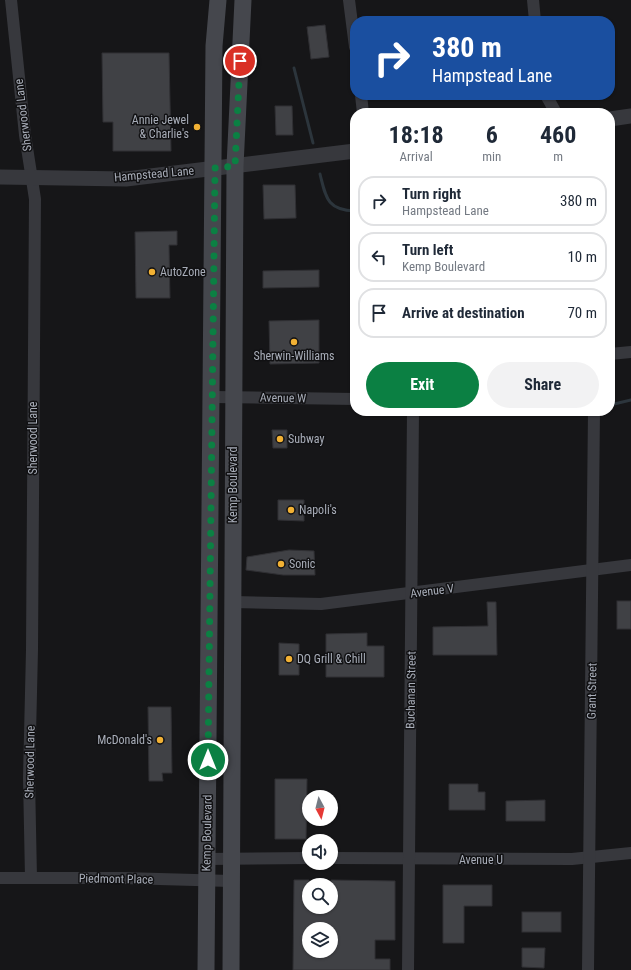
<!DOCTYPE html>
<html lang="en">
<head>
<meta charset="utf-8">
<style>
  :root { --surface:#fff; --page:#f2f2f3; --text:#1f2937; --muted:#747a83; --line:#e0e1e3; --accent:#0b8043 }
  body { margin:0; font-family:"Roboto Condensed",sans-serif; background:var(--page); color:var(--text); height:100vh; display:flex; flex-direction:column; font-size:15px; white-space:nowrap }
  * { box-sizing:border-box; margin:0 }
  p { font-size:13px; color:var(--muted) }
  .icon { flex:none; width:22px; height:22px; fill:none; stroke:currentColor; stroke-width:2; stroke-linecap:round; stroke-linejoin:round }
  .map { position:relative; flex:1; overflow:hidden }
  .side { position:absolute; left:350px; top:108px; width:265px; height:308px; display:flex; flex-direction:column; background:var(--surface); border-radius:16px; box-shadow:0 1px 3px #0004 }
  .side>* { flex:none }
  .guide { position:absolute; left:350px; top:16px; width:265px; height:84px; border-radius:16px; box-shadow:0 1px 3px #0004; background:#1a4fa0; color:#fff; overflow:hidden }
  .needle { width:26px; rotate:173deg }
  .tools { position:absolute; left:302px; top:790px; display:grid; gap:8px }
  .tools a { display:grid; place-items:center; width:36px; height:36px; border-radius:50%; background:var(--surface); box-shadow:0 1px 3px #0004; font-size:20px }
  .pin { position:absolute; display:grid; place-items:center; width:34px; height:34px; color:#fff; margin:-17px; border:2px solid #fff; border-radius:50%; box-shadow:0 1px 4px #0007 }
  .me { position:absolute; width:44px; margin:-22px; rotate:0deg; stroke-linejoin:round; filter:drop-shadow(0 0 3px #0008) }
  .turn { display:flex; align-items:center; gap:14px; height:84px; padding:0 16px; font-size:18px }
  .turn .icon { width:52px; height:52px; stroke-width:2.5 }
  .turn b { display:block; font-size:28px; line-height:34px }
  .eta { display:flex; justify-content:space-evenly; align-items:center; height:68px; text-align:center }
  .eta b { font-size:24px; font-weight:700; line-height:28px }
  .action { display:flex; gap:8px; margin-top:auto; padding:8px 16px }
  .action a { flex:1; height:46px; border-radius:24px; background:var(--accent); color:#fff; font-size:16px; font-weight:700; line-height:46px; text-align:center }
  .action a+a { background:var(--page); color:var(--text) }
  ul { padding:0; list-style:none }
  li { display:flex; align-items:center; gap:12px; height:50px; margin:0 8px 6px; padding:0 8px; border:2px solid var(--line); border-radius:16px }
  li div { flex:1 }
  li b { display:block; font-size:15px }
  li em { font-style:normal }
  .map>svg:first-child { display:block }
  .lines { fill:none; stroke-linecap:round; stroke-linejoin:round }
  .stream { stroke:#2c353c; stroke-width:3 }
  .building { fill:#404145; stroke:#303034; fill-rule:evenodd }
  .minor { stroke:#37383d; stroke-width:12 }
  .tertiary { stroke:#37383d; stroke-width:15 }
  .secondary { stroke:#45474d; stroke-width:17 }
  .route { stroke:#0b8043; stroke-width:7; stroke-dasharray:0 12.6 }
  .poi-dot { fill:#f2b134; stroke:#111113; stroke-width:1.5 }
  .labels { text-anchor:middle; stroke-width:3; stroke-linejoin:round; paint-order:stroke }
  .street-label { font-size:12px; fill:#a8adb8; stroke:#111113 }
  .poi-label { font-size:12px; fill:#a8adb8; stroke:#111113; text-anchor:start }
</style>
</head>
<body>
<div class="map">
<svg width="631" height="970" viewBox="0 0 631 970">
  <rect width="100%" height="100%" fill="#161618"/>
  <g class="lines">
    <g class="stream">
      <polyline points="294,68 313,143"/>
      <path d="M320 174C326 198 327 210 355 211"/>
      <polyline points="610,405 631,400"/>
    </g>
  </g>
  <g class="building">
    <polygon points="325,25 329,57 311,59 307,27"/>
    <polygon points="102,53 169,53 171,151 113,151 113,122 103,122"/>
    <polygon points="275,106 292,106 293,135 276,135"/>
    <polygon points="263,185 295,185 296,218 264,219"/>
    <polygon points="177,231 177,245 169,245 170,298 136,298 135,232"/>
    <polygon points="319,270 319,287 263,288 263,271"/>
    <polygon points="319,320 319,363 270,364 269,321"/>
    <polygon points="272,430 287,430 287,448 273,448"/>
    <polygon points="278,500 304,500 304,521 278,520"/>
    <polygon points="289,550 314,551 315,575 283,575 246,570 247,557"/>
    <rect x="617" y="601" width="14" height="28"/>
    <polygon points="487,602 496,602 497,655 433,655 433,627 488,626"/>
    <polygon points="367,633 367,646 384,646 384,677 326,677 326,634"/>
    <polygon points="279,643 299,644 299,675 279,675"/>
    <polygon points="148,707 171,707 172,773 162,773 163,781 149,781"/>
    <polygon points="275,779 307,779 306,839 275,839"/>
    <polygon points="449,784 478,784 478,792 485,792 485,810 449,810"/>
    <polygon points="545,800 545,821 506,821 506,801"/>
    <path d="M294 880H309V907H331V880L395 881V940H375V959H390V970H293ZM309 929H331V951H309Z"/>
    <polygon points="443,885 492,885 492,906 464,906 464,943 443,943"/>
    <rect x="522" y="912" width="39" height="20"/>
    <polygon points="522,948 545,948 544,968 522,967"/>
  </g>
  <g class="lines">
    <g class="minor">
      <polyline points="11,0 25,135 35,199 32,650 29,778 31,878"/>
      <polyline points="349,0 355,47"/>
      <polyline points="533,0 535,21"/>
      <polyline points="361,95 363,113"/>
      <polyline points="546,95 556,113"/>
      <polyline points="610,354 631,352"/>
      <polyline points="212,397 355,399"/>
      <polyline points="232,602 321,604 631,565"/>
      <polyline points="331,858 572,859 631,853"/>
      <polyline points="207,859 309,858"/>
      <polyline points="0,878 123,878 231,881"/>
      <polyline points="408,970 413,411"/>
      <polyline points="588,970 594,411"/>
    </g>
    <g class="tertiary">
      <polyline points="610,119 631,116"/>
      <polyline points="0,177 126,179 355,151"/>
    </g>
    <g class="secondary">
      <polyline points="206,970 214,46 218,0"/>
      <polyline points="231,970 235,166 243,0"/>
    </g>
  </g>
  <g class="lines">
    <polyline class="route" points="208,760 215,168 235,166 240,61"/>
  </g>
  <g class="poi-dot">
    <circle cx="197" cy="127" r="4"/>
    <circle cx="152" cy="272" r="4"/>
    <circle cx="294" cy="342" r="4"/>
    <circle cx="280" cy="439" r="4"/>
    <circle cx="291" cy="510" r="4"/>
    <circle cx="281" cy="564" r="4"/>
    <circle cx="289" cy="659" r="4"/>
    <circle cx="160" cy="740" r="4"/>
  </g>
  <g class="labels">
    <g class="street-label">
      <text transform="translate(23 115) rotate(-97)" y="4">Sherwood Lane</text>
      <text transform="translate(154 174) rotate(-5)" y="4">Hampstead Lane</text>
      <text transform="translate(283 398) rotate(1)" y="4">Avenue W</text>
      <text transform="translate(33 438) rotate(-90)" y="4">Sherwood Lane</text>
      <text transform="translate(233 485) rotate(-90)" y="4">Kemp Boulevard</text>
      <text transform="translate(432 591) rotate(-7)" y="4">Avenue V</text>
      <text transform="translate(411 690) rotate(-89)" y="4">Buchanan Street</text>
      <text transform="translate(592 691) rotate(-89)" y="4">Grant Street</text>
      <text transform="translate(30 762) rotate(-89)" y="4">Sherwood Lane</text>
      <text transform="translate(207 833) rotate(-89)" y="4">Kemp Boulevard</text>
      <text x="481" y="864">Avenue U</text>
      <text transform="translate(116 879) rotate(1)" y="4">Piedmont Place</text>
    </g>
    <g class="poi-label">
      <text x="189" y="124" text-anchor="end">Annie Jewel<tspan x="189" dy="14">&amp; Charlie's</tspan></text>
      <text x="160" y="276">AutoZone</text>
      <text x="294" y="360" text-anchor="middle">Sherwin-Williams</text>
      <text x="288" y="443">Subway</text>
      <text x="299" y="514">Napoli's</text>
      <text x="289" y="568">Sonic</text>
      <text x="297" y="663">DQ Grill &amp; Chill</text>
      <text x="152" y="744" text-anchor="end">McDonald's</text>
    </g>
  </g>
</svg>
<div class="tools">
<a><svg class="needle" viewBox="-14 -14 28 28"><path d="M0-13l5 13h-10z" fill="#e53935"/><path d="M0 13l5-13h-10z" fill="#747a83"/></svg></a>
<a><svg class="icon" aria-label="sound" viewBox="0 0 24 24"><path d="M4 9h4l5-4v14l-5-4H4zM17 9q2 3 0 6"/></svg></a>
<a><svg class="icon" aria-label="search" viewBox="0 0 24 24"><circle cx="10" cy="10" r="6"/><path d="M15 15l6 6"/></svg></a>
<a><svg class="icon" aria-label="layers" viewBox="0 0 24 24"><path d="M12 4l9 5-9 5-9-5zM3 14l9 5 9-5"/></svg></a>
</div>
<div class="pin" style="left:240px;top:61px;background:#d93025"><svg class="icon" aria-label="arrive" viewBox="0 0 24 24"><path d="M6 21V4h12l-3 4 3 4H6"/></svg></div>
<svg class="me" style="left:208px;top:760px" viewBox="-20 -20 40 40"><circle r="17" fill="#0b8043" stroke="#fff" stroke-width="3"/><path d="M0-11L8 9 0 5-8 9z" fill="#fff"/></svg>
<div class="guide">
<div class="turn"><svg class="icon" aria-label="right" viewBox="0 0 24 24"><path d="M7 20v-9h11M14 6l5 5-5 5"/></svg><div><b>380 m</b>Hampstead Lane</div></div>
</div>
<section class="side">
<div class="eta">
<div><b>18:18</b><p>Arrival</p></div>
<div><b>6</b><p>min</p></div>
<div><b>460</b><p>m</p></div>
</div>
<ul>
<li><svg class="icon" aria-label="right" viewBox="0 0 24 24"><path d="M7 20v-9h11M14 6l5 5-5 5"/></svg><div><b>Turn right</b><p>Hampstead Lane</p></div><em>380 m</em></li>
<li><svg class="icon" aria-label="left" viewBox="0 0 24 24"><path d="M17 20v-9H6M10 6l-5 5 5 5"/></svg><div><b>Turn left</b><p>Kemp Boulevard</p></div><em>10 m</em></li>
<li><svg class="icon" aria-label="arrive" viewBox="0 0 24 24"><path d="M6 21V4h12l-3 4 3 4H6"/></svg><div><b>Arrive at destination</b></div><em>70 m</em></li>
</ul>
<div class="action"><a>Exit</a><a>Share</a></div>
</section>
</div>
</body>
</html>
